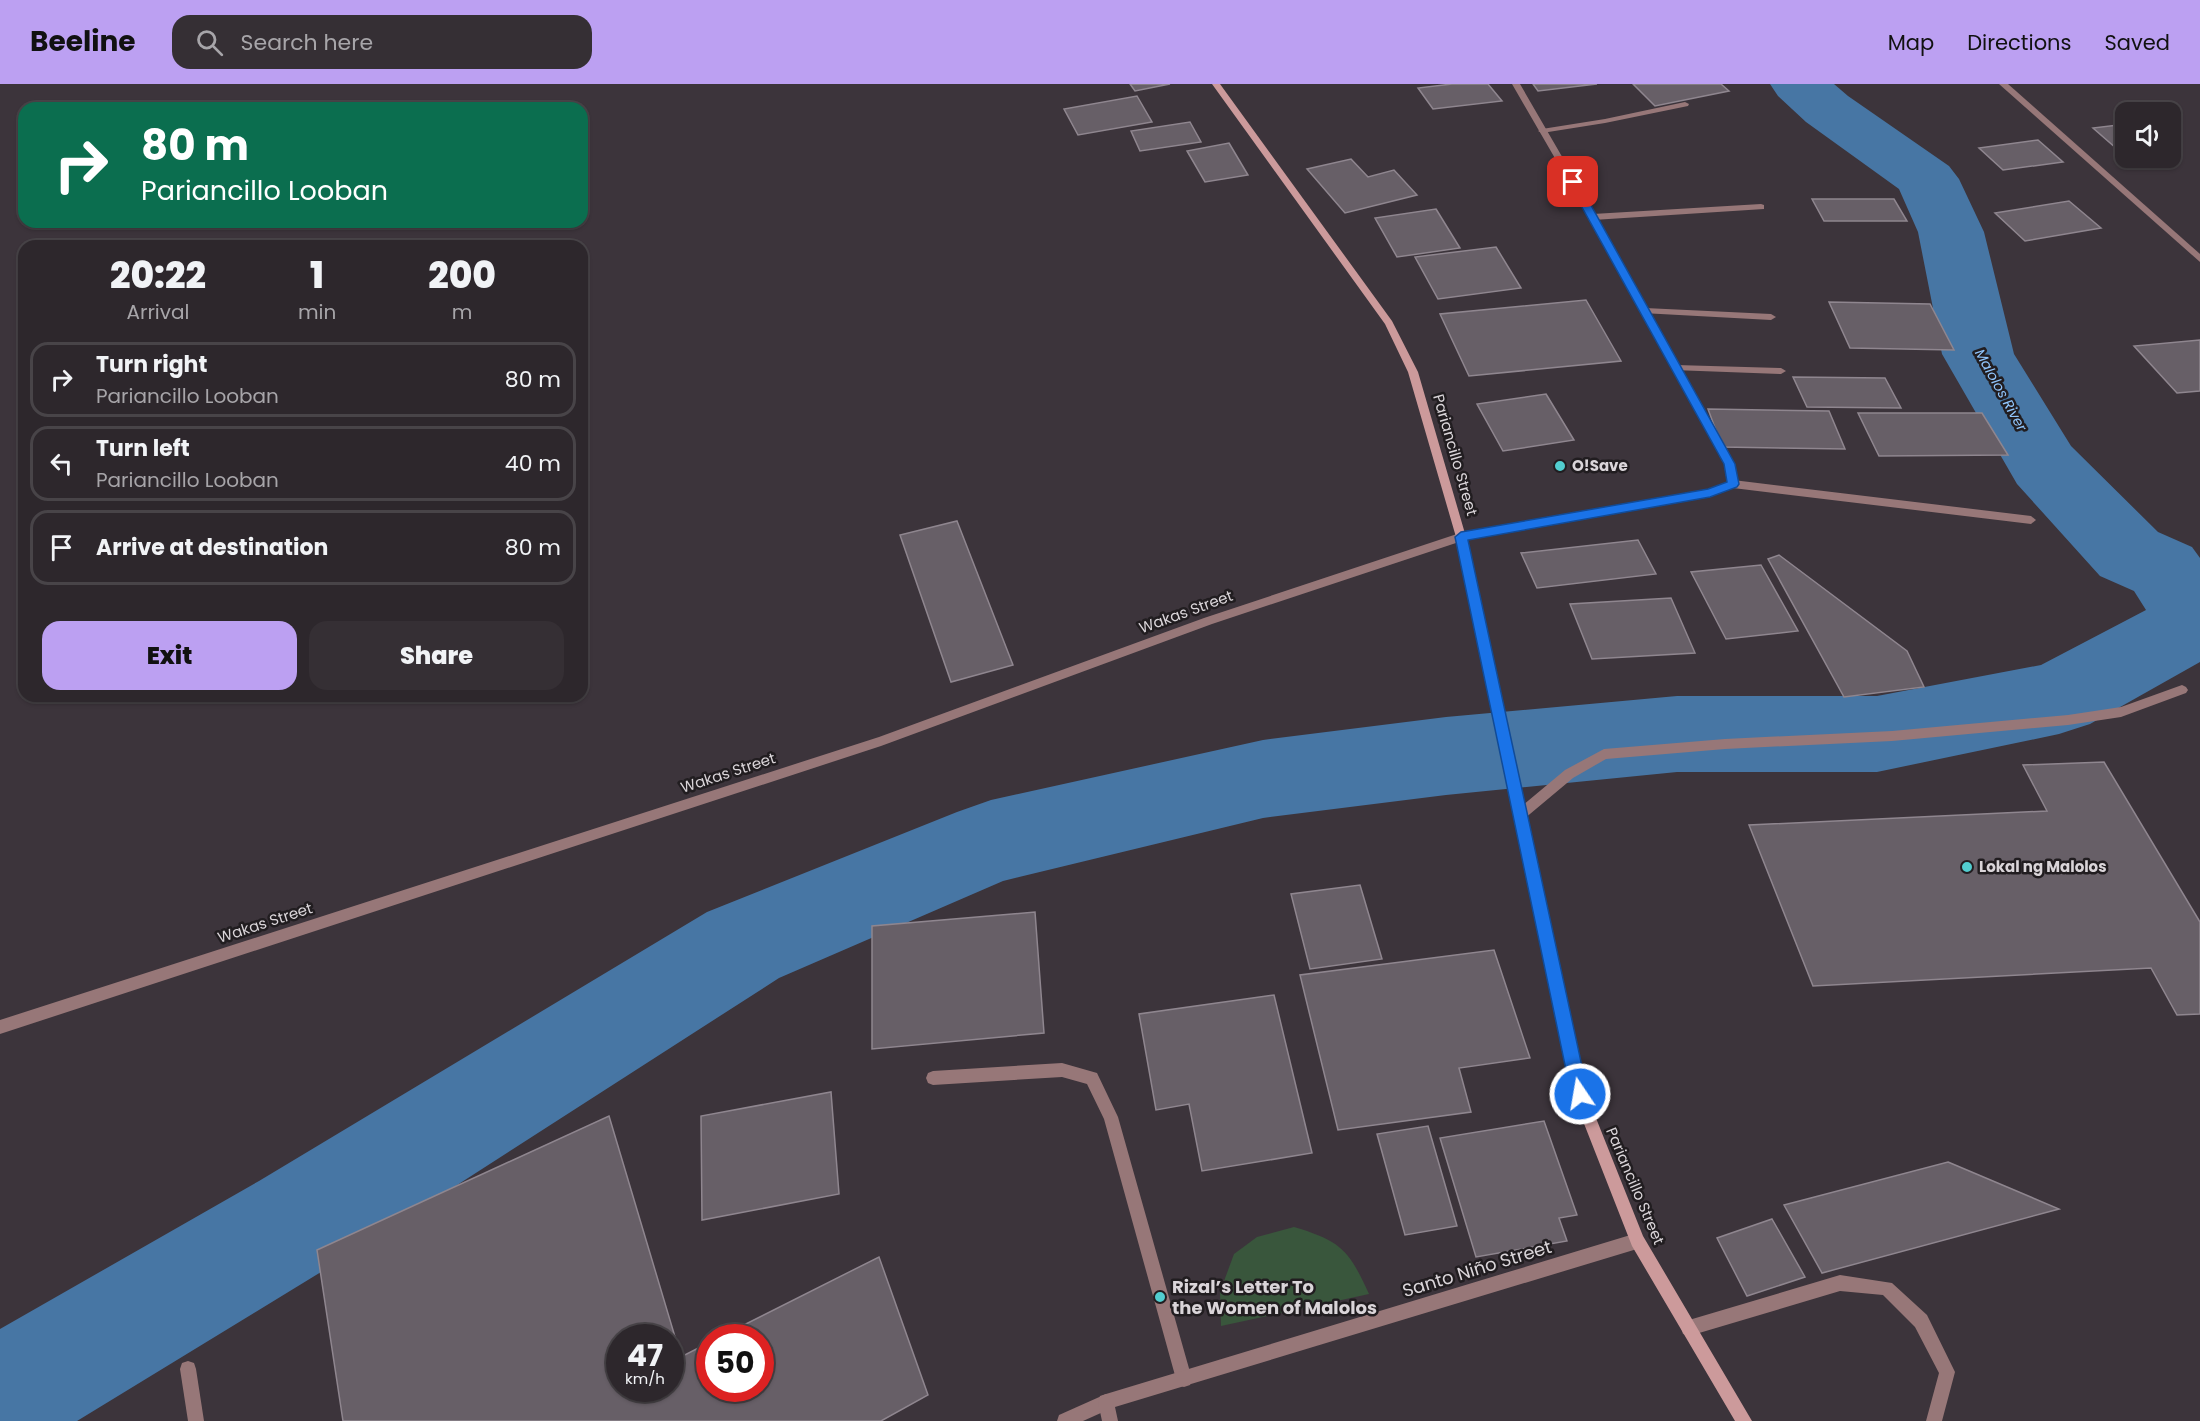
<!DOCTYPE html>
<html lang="en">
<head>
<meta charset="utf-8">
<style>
  :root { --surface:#2d272c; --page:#352f34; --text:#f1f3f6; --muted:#a7a5a9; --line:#484448; --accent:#bca0f2 }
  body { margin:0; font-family:Poppins,sans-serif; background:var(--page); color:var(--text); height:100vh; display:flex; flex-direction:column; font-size:22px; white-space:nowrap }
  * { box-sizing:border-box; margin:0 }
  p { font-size:20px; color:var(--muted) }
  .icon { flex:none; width:33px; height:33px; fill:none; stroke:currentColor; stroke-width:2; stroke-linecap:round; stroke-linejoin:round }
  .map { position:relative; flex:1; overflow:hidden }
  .details { position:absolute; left:18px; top:156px; width:570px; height:462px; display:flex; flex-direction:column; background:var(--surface); border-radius:18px; box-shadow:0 2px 4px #0004,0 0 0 2px var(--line) }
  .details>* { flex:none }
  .top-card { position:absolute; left:18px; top:18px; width:570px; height:126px; border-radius:18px; box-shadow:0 2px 4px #0004,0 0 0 2px var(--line); background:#0b6e4f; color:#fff; overflow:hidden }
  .tools { position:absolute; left:2115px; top:18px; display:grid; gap:12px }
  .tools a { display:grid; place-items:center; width:66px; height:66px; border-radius:12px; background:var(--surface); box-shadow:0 2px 4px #0004,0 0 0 2px var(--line); font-size:30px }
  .speed { position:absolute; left:606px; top:1240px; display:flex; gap:12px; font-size:30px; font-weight:700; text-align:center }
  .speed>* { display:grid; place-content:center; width:78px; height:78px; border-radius:50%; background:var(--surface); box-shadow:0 2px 4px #0004,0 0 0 2px var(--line); line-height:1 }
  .speed small { font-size:15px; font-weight:400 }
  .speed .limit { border:9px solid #d22; background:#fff; color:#111 }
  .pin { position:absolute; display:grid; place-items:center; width:51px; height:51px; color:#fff; margin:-26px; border-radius:12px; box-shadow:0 3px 9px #0006 }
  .me { position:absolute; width:66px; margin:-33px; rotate:348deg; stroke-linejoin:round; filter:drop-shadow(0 0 4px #0008) }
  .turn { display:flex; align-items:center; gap:21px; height:126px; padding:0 24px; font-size:27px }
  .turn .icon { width:78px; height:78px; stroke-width:2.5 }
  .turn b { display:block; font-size:42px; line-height:51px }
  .eta { display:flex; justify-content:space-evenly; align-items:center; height:102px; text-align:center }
  .eta b { font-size:36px; font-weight:800; line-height:42px }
  .button { display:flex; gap:12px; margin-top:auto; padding:12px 24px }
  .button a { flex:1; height:69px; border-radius:18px; background:var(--accent); color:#111; font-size:24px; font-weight:800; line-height:69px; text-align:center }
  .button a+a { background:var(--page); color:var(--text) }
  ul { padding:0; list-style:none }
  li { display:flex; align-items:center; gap:18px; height:75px; margin:0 12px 9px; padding:0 12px; border:3px solid var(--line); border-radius:18px }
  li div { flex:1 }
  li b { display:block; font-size:22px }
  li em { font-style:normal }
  header { display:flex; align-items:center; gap:36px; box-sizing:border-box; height:84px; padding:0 30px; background:var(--accent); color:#111 }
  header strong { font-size:28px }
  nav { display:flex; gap:33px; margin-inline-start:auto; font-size:21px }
  .search { width:420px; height:54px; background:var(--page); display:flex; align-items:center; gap:15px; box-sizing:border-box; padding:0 21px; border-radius:18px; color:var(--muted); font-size:22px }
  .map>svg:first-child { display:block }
  .green { fill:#39563c }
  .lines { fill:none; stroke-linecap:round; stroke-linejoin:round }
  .river { fill:#4776a4; fill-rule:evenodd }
  .building { fill:#675f67; stroke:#8f868f; stroke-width:1.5; fill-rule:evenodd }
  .lane { fill:#977778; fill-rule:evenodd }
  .street { fill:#977778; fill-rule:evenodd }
  .secondary { fill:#cc9a9b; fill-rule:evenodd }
  .route { fill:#1a73e8; stroke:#114b97; stroke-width:1.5 }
  .poi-dot { fill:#52cdcf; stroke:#211d20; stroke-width:2 }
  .labels { text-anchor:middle; stroke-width:5; stroke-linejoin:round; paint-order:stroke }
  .far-water-label { font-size:14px; font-style:italic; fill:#91c6fd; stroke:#211d20 }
  .street-label { font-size:15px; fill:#dad5d9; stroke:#211d20 }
  .poi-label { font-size:15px; font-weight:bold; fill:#dad5d9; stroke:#211d20; text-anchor:start }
  .near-street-label { font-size:18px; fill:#dad5d9; stroke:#211d20 }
  .near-poi-label { font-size:18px; font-weight:bold; fill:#dad5d9; stroke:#211d20; text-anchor:start }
</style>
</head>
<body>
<header>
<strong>Beeline</strong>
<div class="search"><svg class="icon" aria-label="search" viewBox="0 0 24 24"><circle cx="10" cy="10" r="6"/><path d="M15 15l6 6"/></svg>Search here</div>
<nav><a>Map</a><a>Directions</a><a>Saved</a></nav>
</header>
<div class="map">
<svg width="2200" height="1337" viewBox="0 0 2200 1337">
  <rect width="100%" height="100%" fill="#3c343b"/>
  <path class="green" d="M1294 1143C1341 1157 1349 1166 1369 1210L1221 1242 1220 1208 1234 1170 1257 1153Z"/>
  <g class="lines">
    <polygon class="river" points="1770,0 1834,0 1848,12 1949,82 1959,95 1984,148 2014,270 2071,362 2158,448 2192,463 2200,474 2200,578 2090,640 2059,650 1877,688 1677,688 1446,711 1263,734 1003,797 779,894 339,1177 77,1337 0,1337 0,1245 259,1097 707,828 957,728 991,716 1263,656 1446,633 1677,612 1877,612 2041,581 2146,526 2134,507 2100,492 2017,400 1942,270 1918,148 1899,105 1806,38 1778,12"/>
  </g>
  <g class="building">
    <polygon points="1130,0 1170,0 1135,7"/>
    <polygon points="1452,0 1488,0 1502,17 1433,25 1418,4"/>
    <polygon points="1533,0 1597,0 1538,7"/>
    <polygon points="1633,0 1721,0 1729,7 1655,22"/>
    <polygon points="1137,12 1152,38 1078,51 1064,25"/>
    <polygon points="1190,38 1201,58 1140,67 1131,47"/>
    <polygon points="2126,40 2126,64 2117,65 2093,44"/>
    <polygon points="2038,56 2063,78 2003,86 1979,64"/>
    <polygon points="1229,59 1248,91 1205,98 1187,67"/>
    <polygon points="1351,75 1368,93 1394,86 1417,111 1345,129 1307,85"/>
    <polygon points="1812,115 1894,115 1907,137 1824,137"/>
    <polygon points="2069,117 2101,144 2025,157 1995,129"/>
    <polygon points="1436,125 1460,164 1397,173 1375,134"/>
    <polygon points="1496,163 1521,204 1438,215 1415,173"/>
    <polygon points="1586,216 1621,277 1469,292 1440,230"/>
    <polygon points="1829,218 1930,220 1954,266 1850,264"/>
    <polygon points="2200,256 2200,307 2177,309 2134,262"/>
    <polygon points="1793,293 1885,294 1901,324 1807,323"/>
    <polygon points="1546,310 1574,356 1503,367 1477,320"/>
    <polygon points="1708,325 1829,327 1845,365 1722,363"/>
    <polygon points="1858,329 1982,329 2008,371 1879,372"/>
    <polygon points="957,437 1013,581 951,598 900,451"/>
    <polygon points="1638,456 1656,490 1537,504 1521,469"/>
    <polygon points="1779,471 1907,567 1924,603 1844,613 1768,475"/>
    <polygon points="1761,481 1798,547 1726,555 1691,488"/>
    <polygon points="1671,514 1695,569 1592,575 1570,520"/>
    <polygon points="2104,678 2200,838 2200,930 2177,931 2151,884 1813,902 1749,741 2047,727 2023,681"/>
    <polygon points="1360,801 1382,875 1310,885 1291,810"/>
    <polygon points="1035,828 1044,949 872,965 872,842"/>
    <polygon points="1494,866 1530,974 1459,984 1471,1028 1338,1046 1300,891"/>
    <polygon points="1274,911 1312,1069 1202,1087 1189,1020 1156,1026 1139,930"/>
    <polygon points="831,1008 839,1110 702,1136 701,1032"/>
    <path d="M609 1032 681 1273 710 1258V1305H760V1254H718L879 1173 928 1311 881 1337H343L317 1166ZM620 1254H670V1305H620Z"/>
    <polygon points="1544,1037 1577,1131 1559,1134 1567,1157 1476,1173 1440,1054"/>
    <polygon points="1428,1042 1457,1142 1405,1151 1377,1050"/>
    <polygon points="1948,1078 2059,1125 1822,1189 1784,1121"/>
    <polygon points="1772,1135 1805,1193 1747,1212 1717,1154"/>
  </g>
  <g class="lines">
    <g class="lane">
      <polygon points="1685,18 1689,20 1688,22 1605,39 1542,49 1538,47 1542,45 1605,35"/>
      <polygon points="1761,120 1764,121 1764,125 1593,136 1589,133 1593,130"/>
      <polygon points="1645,224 1771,230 1776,233 1771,236 1642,229 1640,227"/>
      <polygon points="1676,281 1781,284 1786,287 1781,290 1673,286 1671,284"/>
      <polygon points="1733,396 2031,432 2036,436 2031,440 1733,404 1728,400"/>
      <polygon points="1062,979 1097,989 1118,1033 1192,1295 1190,1301 1184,1303 1178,1301 1176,1295 1104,1035 1087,1000 1062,993 933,1001 928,999 926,994 928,989 933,987"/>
      <polygon points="1840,1191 1892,1199 1927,1231 1955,1288 1942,1337 1926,1337 1939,1289 1915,1243 1883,1211 1840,1207 1689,1252 1683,1250 1681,1244 1683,1238 1689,1236"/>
      <polygon points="188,1277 194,1279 196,1285 204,1337 188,1337 180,1285 182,1279"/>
      <polygon points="1106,1310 1112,1312 1114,1318 1112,1324 1083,1337 1057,1337 1059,1331"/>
    </g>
    <g class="street">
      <polygon points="1512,0 1520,0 1597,133 1734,380 1738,400 1737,403 1710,413 1462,457 1212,540 881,662 0,950 0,936 879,653 1204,534 1457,450 1708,406 1727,398 1724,380 1589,133"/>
      <polygon points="1999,0 2008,0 2200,170 2200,178"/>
      <polygon points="2182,601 2186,603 2188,606 2186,609 2121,633 2068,641 1892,657 1725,665 1606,675 1573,694 1524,735 1520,736 1516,735 1514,731 1516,727 1565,686 1604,665 1725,655 1892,647 2068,631 2121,623"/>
      <polygon points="1637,1149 1642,1152 1645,1157 1642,1162 1637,1165 1115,1323 1118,1337 1102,1337 1098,1318 1100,1312 1106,1310"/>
    </g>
    <polygon class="secondary" points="1212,0 1220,0 1392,237 1418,288 1466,453 1586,1009 1643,1152 1752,1337 1735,1337 1632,1162 1572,1009 1456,453 1408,288 1385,240"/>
  </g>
  <polygon class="route" points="1570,96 1578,98 1735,380 1739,400 1737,403 1710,413 1468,456 1588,1010 1585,1015 1580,1018 1574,1015 1571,1010 1455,453 1461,448 1708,405 1727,398 1724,380 1568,98"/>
  <g class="poi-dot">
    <circle cx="1560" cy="382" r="6"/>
    <circle cx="1967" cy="783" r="6"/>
    <circle cx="1160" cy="1213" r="6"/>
  </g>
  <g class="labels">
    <g class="far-water-label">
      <text transform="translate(2001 306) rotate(61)" y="5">Malolos River</text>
    </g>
    <g class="street-label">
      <text transform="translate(1455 371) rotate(74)" y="5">Pariancillo Street</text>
      <text transform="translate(1186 528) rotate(-20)" y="5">Wakas Street</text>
      <text transform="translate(728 689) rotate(-18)" y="5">Wakas Street</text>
      <text transform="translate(265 839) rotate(-18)" y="5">Wakas Street</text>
      <text transform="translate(1635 1102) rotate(67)" y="5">Pariancillo Street</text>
    </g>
    <g class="poi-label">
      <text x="1572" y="387">O!Save</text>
      <text x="1979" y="788">Lokal ng Malolos</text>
    </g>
    <g class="near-street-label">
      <text transform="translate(1477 1185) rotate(-17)" y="6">Santo Niño Street</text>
    </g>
    <g class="near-poi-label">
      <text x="1172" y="1209">Rizal’s Letter To<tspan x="1172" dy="21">the Women of Malolos</tspan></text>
    </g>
  </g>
</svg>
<div class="tools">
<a><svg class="icon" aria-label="sound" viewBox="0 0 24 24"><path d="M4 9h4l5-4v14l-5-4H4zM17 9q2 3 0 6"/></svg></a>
</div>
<div class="speed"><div>47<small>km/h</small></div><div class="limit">50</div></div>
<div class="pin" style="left:1573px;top:98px;background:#d93025"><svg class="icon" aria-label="arrive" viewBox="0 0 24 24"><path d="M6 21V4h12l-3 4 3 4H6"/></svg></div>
<svg class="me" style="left:1580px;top:1010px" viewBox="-20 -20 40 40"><circle r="17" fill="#1a73e8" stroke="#fff" stroke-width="3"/><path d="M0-11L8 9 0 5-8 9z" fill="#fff"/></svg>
<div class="top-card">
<div class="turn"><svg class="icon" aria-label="right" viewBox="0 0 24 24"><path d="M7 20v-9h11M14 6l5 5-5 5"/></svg><div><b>80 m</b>Pariancillo Looban</div></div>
</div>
<section class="details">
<div class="eta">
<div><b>20:22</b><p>Arrival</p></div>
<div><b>1</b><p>min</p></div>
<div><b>200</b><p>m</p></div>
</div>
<ul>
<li><svg class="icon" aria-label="right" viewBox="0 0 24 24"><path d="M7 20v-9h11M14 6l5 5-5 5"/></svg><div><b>Turn right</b><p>Pariancillo Looban</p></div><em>80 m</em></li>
<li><svg class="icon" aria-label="left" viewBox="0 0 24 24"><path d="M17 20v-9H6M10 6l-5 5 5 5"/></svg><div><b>Turn left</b><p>Pariancillo Looban</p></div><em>40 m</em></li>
<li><svg class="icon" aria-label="arrive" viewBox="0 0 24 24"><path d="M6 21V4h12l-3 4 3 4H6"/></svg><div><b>Arrive at destination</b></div><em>80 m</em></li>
</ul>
<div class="button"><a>Exit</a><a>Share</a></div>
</section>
</div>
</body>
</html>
